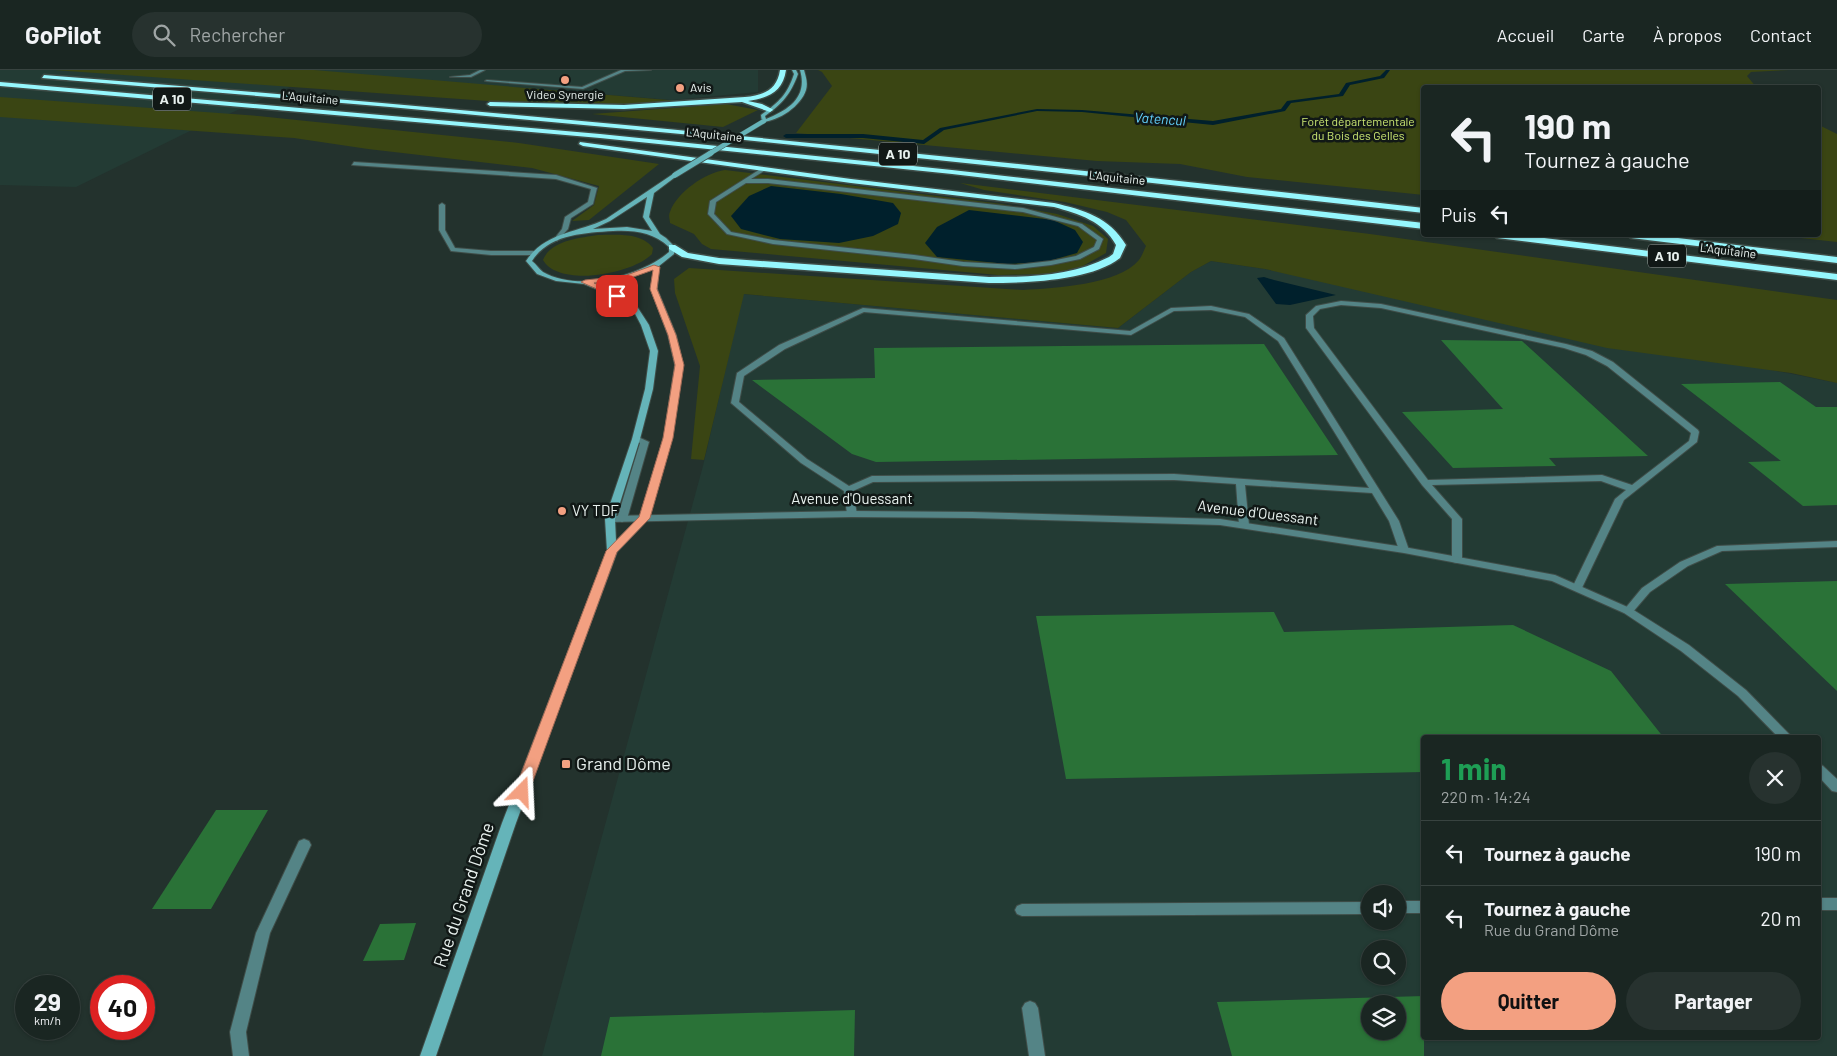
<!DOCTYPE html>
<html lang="fr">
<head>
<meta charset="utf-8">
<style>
  :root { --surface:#1a2622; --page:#27322f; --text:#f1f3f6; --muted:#9fa5a5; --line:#384340; --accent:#f3a081 }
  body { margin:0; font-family:Barlow,sans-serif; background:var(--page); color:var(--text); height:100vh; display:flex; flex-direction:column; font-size:19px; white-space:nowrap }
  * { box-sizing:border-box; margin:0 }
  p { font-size:16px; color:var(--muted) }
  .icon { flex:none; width:28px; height:28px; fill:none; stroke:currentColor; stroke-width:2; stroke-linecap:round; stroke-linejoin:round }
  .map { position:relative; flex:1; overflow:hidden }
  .details { position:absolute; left:1421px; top:665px; width:400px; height:305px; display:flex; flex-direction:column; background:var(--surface); border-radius:5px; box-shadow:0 1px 4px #0004,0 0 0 1px var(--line) }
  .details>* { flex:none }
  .hud { position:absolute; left:1421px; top:15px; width:400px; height:152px; border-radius:5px; box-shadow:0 1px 4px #0004,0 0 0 1px var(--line); background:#1a2622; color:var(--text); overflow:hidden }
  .fabs { position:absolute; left:1361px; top:815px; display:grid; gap:10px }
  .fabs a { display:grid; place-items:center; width:45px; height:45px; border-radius:50%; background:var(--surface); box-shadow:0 1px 4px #0004,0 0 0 1px var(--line); font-size:25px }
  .speed { position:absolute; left:15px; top:905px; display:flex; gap:10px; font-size:25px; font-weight:700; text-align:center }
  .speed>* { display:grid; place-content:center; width:65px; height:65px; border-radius:50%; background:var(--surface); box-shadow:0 1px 4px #0004,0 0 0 1px var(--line); line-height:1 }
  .speed small { font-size:12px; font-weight:400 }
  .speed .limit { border:8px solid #d22; background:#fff; color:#111 }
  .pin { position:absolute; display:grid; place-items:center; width:42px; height:42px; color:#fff; margin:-21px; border-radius:10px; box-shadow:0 2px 8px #0006 }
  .me { position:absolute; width:55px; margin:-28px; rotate:21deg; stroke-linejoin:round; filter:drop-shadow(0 0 4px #0008) }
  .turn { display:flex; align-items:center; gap:18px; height:105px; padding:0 20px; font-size:22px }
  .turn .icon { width:65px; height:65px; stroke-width:2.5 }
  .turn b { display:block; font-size:35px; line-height:42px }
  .then { display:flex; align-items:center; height:48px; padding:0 20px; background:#0003; gap:10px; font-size:19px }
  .round { display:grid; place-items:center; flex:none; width:52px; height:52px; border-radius:26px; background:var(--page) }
  .head { display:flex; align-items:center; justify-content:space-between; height:85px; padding:0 20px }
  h1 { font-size:30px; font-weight:700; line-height:38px; color:#1e9e55 }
  .button { display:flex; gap:10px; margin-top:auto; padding:10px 20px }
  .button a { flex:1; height:58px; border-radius:30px; background:var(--accent); color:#111; font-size:20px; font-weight:700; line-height:58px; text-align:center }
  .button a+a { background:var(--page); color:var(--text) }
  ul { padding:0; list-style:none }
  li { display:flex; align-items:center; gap:15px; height:65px; padding:0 20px; border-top:1px solid var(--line) }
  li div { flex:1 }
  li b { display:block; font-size:19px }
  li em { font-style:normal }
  header { display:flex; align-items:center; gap:30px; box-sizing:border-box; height:70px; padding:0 25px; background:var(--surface); border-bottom:1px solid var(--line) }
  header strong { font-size:24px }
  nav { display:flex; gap:28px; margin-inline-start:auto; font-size:18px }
  .search { width:350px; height:45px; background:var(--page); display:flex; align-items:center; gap:12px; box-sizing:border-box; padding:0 18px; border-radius:28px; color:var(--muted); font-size:19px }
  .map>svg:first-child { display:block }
  .built { fill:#233b34; fill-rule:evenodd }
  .green { fill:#3a4513 }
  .water { fill:#00202c }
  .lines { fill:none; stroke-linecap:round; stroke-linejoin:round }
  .stream { fill:#00202c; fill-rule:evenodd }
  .building { fill:#2a7237; fill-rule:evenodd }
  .lane-casing { stroke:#3f4d48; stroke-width:2 }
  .street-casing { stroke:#3f4d48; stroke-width:2 }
  .secondary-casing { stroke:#3f4d48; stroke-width:2 }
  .highway-casing { stroke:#3f4d48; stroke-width:3 }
  .lane { fill:#548486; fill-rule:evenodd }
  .street { fill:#548486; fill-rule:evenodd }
  .secondary { fill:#65b4b9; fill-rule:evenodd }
  .highway { fill:#96f7fd; fill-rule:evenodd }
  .secondary-bridge-far1-casing { stroke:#3f4d48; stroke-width:5.5; stroke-linecap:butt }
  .secondary-bridge-casing { stroke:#3f4d48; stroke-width:7; stroke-linecap:butt }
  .secondary-bridge-far1 { stroke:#65b4b9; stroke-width:4.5 }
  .secondary-bridge { stroke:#65b4b9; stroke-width:5.5 }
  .route { fill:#f3a081; stroke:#9e6854 }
  .poi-dot { fill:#f3a081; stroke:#111816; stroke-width:2 }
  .labels { text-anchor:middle; stroke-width:5; stroke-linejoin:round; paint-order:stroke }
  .far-poi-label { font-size:12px; fill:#e8f1ee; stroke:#111816; text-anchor:start }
  .far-street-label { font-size:12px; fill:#e8f1ee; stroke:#111816 }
  .far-park-label { font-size:12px; fill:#cbe773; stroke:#111816 }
  .shield { fill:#111816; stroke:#a8b0ad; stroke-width:1 }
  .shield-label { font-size:14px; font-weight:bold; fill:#e8f1ee }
  .far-water-label { font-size:14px; font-style:italic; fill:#63d0fb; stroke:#111816 }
  .street-label { font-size:15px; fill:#e8f1ee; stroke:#111816 }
  .poi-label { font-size:15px; fill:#e8f1ee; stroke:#111816; text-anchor:start }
  .near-poi-label { font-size:18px; fill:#e8f1ee; stroke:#111816; text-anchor:start }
  .near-street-label { font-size:18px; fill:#e8f1ee; stroke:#111816 }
</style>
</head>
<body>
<header>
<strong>GoPilot</strong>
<div class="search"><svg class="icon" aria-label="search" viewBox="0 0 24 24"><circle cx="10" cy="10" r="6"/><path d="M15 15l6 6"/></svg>Rechercher</div>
<nav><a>Accueil</a><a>Carte</a><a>À propos</a><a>Contact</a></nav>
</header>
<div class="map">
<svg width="1837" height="986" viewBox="0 0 1837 986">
  <rect width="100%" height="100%" fill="#23322d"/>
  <g class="built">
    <polygon points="0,0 758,0 758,22 672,30 324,2 192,60 76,117 0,115"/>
    <path d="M1211 191 1265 199 1837 313V986H542L703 396 743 224 1118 258 1191 202ZM1424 668H1819V968H1424ZM1370 824H1398V851H1370ZM1370 879H1398V906H1370ZM1370 934H1398V961H1370Z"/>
  </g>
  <g class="green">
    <polygon points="54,0 314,0 680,31 665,33 596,36 502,32"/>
    <polygon points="818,0 1789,0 1751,2 1747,6 1757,18 1424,18 1424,125 1247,107 1180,94 1097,91 796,63 832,16 822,2"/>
    <polygon points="0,27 258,46 519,73 659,94 589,150 572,151 594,135 599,116 532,98 368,79 294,68 0,47"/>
    <polygon points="726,34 758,40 723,57 592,44"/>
    <polygon points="1819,55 1837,64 1837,172 1773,165 1819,165"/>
    <path d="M725 100 1002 134 1057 144 1093 156 1108 169 1106 183 1081 197 1049 204 998 205 711 179 702 174 694 164 670 153C670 150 668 145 670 142 677 122 705 103 725 100Z"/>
    <path d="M960 113 1370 164 1837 230V313L1791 303 1607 278 1265 199 1211 191 1191 202 1118 258 744 224 704 390 691 389 700 296 675 223 674 209 689 198 1023 220C1054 218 1118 215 1139 190 1142 186 1144 180 1146 176L1126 150 1107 142 1065 132 984 120Z"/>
    <path d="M598 165C616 165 641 162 653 178L652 184C633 204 559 218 543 190 551 170 580 168 598 165Z"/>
  </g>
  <g class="water">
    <polygon points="771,116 841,124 893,133 901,143 898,154 873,166 839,173 780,169 741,159 731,146 749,126"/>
    <polygon points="969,140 1053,150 1075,160 1083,172 1077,183 1045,192 1007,194 937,187 925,173 937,157"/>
    <polygon points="1264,207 1274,210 1336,225 1290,235 1276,234 1257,208"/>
  </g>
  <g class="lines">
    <polygon class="stream" points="1386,0 1390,0 1384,8 1350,15 1343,26 1291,33 1285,41 1213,55 1082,42 1037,41 944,60 924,74 863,68 786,68 783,66 786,64 863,64 923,70 940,58 1037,39 1082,40 1213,51 1281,39 1287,31 1339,24 1346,13 1380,6"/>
  </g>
  <g class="building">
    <polygon points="1441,270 1522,271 1648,386 1549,388 1556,396 1453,398 1402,342 1503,339"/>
    <polygon points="1264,274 1338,385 876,392 852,384 752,310 875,308 874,278"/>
    <polygon points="1780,312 1816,337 1837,337 1837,435 1803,436 1748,392 1781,391 1681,314"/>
    <polygon points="1837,511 1837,621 1725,514"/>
    <polygon points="1274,542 1284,562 1513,555 1611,601 1664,668 1424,668 1424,702 1066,709 1036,546"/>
    <polygon points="216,740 268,740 211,839 152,839"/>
    <polygon points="416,853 404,890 363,891 380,854"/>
    <path d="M1424 926V986H1232L1217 932ZM1370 934H1398V961H1370Z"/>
    <polygon points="855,940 854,986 601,986 610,947"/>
  </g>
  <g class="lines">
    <g class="lane-casing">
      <g id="lane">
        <polygon points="480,0 485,0 471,7 450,7 470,5"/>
        <polygon points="621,0 651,0 625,1 583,19 485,11 487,10 582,17"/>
        <polygon points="354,92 556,105 597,118 593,134 571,148 568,159 557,171 554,169 562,159 565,147 588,132 591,119 556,109 352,95"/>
        <path d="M762 98 767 99 751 109H768L1023 138 1082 154 1103 169 1099 179 1080 189 1051 195 1015 199 963 196 914 189 773 174 727 164 708 144 710 131ZM746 113H768L1023 142 1078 156 1097 170 1094 177 1076 186 1051 191 1015 195 963 192 914 185 773 170 731 162 714 144 716 132Z"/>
        <polygon points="442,133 445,135 445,160 455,178 491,181 533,181 536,183 533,185 491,185 451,181 439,160 439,135"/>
        <path d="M1341 231 1381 234 1566 274 1592 281 1613 292 1698 360 1699 362 1697 372 1624 430 1581 520H1573L1572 518 1615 429 1626 420 1601 411 1432 415 1462 449V490L1457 493 1453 492 1452 490V449L1422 415 1306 258V245L1316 236ZM1341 235 1381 238 1564 278 1586 285 1607 296 1691 363 1689 371 1632 415 1602 405 1428 410 1314 258 1313 246 1320 239Z"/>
        <path d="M1211 236 1249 244 1284 268 1399 451 1409 480 1407 482H1401L1399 480 1389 451 1372 423 1245 415 1249 455 1244 458 1239 455 1236 414 1174 410 873 412 853 421 857 444 852 447 847 444 844 421 801 393 731 333 737 303 779 275 863 238 1130 261 1171 238ZM1211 240 1245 247 1278 271 1369 418 1174 404 872 406 849 416 807 389 739 332 744 306 785 279 864 242 1131 265 1174 241Z"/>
        <polygon points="636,366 649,372 627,449 622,452 617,449 640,373 632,369"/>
        <polygon points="1837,471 1837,477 1722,481 1688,496 1650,522 1632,543 1624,543 1623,541 1642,518 1680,492 1717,476"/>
        <polygon points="304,769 309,771 311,775 270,863 246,962 249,986 233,986 230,962 256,863 299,771"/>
        <rect x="1819" y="828" width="18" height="12"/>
        <rect x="1398" y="831" width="26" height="12"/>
        <polygon points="1370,832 1370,844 1022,846 1017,844 1015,840 1017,836 1022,834"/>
        <polygon points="1030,931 1035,933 1038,938 1045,986 1029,986 1022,938 1025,933"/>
      </g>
    </g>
    <g class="street-casing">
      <g id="street">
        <polygon points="852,441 972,442 1220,449 1404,477 1555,505 1632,539 1689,575 1746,620 1793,668 1779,668 1738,626 1681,581 1624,543 1552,511 1404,483 1220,455 972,448 852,447 610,452 605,449 610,446"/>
        <polygon points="1819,694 1823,696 1837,709 1837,722 1832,721 1819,707"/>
      </g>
    </g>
    <g class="secondary-casing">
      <g id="secondary">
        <path d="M792 0H796L798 4C791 24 782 34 765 46L766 49C789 40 808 27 800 0H804C806 7 808 13 806 20 801 36 779 51 762 52L761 45C779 32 787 25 794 4Z"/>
        <path d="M673 104 678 105 654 123 649 147 660 164 666 168 675 177 674 184 659 196 657 219 676 265 683 295 672 367 649 448 617 482 516 753 436 986H420L502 753 607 481 605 449 632 369 645 319 650 281 641 255 633 240 615 227 584 214 556 211 537 204 526 191C545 162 577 163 606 149ZM647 127 643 147 652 161 627 157 593 159 610 151ZM613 161C634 160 653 162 669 177V182C640 207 578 222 543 202 539 199 536 194 532 191 549 164 584 163 613 161ZM654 199 651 219 668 265 675 295 664 367 640 447 616 471 615 449 640 369 653 319 658 281 649 255 638 238 619 225 595 214 624 209Z"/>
      </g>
    </g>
    <g class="highway-casing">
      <g id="highway">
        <path d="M780 0H786C783 22 768 28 748 31L762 34 772 39 773 40 770 42 742 32 624 39 490 36 487 34 490 32 624 35 745 27C764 25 777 20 780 0Z"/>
        <path d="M44 5C505 41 965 86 1424 138V143L1080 105 735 69 390 37 42 8Z"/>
        <polygon points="0,12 600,64 952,100 1424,153 1424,159 952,104 600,68 0,16"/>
        <path d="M580 72 851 109 1054 133C1084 140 1109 147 1126 175L1120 188C1091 211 1025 213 989 213L719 194 682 187 669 179V175H675L688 183 719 188 989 207C1030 207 1072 206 1109 187L1113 184 1116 175C1103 151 1079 144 1054 137L851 113 583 76 579 74Z"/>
        <polygon points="1493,165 1519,165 1837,204 1837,210 1497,168"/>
        <polygon points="1627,165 1653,165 1837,187 1837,193 1631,168"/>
      </g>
    </g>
    <use href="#lane" class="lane"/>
    <use href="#street" class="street"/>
    <use href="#secondary" class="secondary"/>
    <use href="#highway" class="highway"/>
    <g class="secondary-bridge-far1-casing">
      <polyline id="secondary-bridge-far1" points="709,84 764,51"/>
    </g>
    <g class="secondary-bridge-casing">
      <polyline id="secondary-bridge" points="675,105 711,83"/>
    </g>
    <use href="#secondary-bridge-far1" class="secondary-bridge-far1"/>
    <use href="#secondary-bridge" class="secondary-bridge"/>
  </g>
  <polygon class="route" points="654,195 660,197 657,219 676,265 684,295 673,368 650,448 617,482 529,722 527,726 522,727 516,726 514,722 606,481 639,447 663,368 675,295 668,265 650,219 653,200 625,210 594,213 620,224 620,228 617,228 581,212 585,210 624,206"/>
  <g class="poi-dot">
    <circle cx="565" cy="10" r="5"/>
    <circle cx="680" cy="18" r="5"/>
    <circle cx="562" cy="441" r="5"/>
    <rect x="561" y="689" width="10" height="10" rx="2.5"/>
  </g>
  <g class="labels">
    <g class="far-poi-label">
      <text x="690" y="22">Avis</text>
      <text x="565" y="29" text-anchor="middle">Video Synergie</text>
    </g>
    <g class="far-street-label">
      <text transform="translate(310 28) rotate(5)" y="4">L'Aquitaine</text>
      <text transform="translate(714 65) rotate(6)" y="4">L'Aquitaine</text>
      <text transform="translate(1117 108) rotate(6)" y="4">L'Aquitaine</text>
      <text transform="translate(1728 181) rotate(7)" y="4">L'Aquitaine</text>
    </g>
    <g class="far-park-label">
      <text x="1358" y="56">Forêt départementale<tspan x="1358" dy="14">du Bois des Gelles</tspan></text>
    </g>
    <g class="shield">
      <rect x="153" y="17.5" width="38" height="23" rx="4"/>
      <rect x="879" y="72.5" width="38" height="23" rx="4"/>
      <rect x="1648" y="174.5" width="38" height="23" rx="4"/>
    </g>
    <g class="shield-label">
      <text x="172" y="34">A 10</text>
      <text x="898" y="89">A 10</text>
      <text x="1667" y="191">A 10</text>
    </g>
    <g class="far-water-label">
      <text transform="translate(1160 49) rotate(4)" y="5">Vatencul</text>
    </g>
    <g class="street-label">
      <text x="852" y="434">Avenue d'Ouessant</text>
      <text transform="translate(1258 443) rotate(7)" y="5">Avenue d'Ouessant</text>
    </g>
    <g class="poi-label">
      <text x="572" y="446">VY TDF</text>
    </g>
    <g class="near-poi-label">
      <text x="576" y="700">Grand Dôme</text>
    </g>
    <g class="near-street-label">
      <text transform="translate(464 825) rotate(-71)" y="6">Rue du Grand Dôme</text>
    </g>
  </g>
</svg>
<div class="fabs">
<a><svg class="icon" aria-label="sound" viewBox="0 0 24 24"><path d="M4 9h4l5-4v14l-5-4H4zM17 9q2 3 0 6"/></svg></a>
<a><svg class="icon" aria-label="search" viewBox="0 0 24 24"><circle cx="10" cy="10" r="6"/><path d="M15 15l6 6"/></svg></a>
<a><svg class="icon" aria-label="layers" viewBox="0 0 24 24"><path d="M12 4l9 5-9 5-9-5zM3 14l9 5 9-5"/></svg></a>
</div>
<div class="speed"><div>29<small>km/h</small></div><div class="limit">40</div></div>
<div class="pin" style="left:617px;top:226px;background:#d93025"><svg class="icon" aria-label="arrive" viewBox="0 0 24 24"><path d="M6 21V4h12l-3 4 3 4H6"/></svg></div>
<svg class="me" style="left:522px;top:722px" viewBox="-20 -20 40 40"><path d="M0-17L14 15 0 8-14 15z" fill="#f3a081" stroke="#fff" stroke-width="4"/></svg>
<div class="hud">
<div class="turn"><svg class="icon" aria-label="left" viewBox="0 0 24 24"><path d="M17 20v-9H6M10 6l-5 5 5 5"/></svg><div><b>190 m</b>Tournez à gauche</div></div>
<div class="then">Puis<svg class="icon" aria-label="left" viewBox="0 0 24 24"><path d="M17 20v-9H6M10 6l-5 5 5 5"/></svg></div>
</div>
<section class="details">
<div class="head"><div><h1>1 min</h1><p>220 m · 14:24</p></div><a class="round"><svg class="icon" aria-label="close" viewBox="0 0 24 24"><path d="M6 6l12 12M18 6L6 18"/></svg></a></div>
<ul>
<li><svg class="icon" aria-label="left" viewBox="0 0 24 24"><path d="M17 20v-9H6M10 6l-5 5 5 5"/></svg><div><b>Tournez à gauche</b></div><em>190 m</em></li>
<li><svg class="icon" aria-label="left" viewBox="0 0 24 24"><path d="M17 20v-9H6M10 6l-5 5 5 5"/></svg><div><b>Tournez à gauche</b><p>Rue du Grand Dôme</p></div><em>20 m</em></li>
</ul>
<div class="button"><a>Quitter</a><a>Partager</a></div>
</section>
</div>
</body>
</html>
